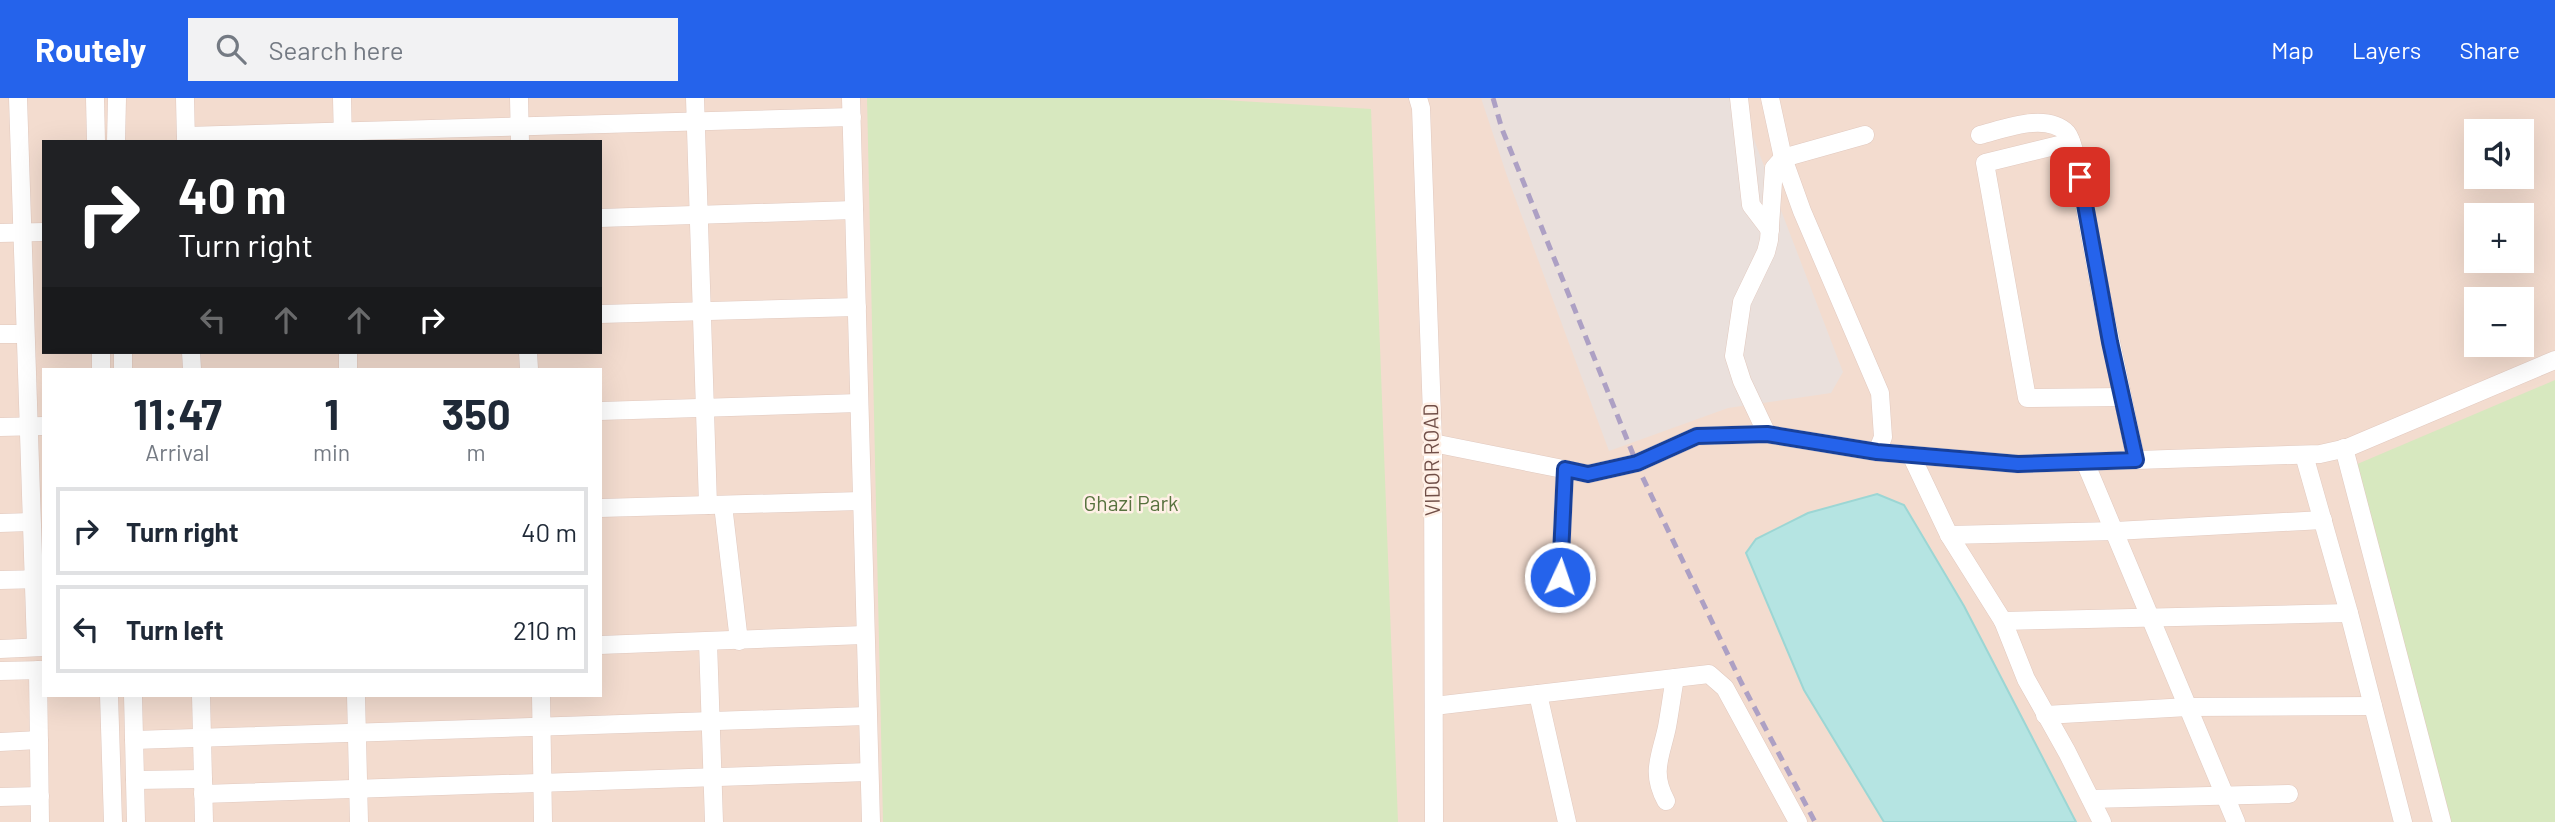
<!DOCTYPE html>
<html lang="en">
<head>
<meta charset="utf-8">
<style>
  :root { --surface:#fff; --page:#f2f2f3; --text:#1f2937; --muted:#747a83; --line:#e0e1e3; --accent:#2563eb }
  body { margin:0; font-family:Barlow,sans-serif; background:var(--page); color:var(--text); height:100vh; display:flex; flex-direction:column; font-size:26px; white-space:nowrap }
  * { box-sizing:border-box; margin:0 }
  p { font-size:23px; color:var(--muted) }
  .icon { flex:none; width:38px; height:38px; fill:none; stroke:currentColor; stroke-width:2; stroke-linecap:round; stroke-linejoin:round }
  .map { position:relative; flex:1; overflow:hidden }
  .side { position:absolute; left:42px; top:270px; width:560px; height:329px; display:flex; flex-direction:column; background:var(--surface); border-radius:0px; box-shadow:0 7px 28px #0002 }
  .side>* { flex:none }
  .banner { position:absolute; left:42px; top:42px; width:560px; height:214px; border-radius:0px; box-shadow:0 7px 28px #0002; background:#202124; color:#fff; overflow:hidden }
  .buttons { position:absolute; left:2464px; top:21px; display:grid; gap:14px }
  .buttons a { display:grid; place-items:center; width:70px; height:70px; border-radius:0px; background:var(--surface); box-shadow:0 7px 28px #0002; font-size:35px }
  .pin { position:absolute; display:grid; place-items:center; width:60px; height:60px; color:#fff; margin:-30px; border-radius:14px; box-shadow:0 4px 10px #0006 }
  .me { position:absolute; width:77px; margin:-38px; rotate:3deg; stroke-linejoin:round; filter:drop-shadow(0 0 5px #0008) }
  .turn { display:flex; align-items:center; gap:24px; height:147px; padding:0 21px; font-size:32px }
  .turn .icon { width:91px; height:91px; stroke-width:2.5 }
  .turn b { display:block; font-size:49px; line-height:60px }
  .lanes { display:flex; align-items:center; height:66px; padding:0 21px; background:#0003; justify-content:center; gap:35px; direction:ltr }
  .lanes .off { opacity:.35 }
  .eta { display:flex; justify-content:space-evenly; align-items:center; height:119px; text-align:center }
  .eta b { font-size:42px; font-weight:700; line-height:49px }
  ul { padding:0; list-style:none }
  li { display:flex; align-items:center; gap:21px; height:88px; margin:0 14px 10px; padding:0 7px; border:4px solid var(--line); border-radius:0px }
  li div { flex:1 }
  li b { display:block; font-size:26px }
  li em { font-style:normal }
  header { display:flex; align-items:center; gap:42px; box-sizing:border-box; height:98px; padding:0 35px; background:var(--accent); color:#fff }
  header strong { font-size:33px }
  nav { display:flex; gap:38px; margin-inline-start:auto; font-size:24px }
  .search { width:490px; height:63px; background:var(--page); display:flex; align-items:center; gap:18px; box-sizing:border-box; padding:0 24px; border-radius:0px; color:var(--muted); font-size:26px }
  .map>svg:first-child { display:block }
  .residential { fill:#f3dccf; fill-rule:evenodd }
  .industrial { fill:#eae0dc }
  .green { fill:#d7e8bf }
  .water { fill:#b5e4e2; stroke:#9cd6d4; stroke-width:2 }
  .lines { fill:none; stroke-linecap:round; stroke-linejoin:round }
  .minor-casing { stroke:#e1c9bf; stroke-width:19 }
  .minor { stroke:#fff; stroke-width:18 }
  .rail { stroke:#ada0c4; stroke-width:5; stroke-dasharray:10 7; stroke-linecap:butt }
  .route-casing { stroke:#184099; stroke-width:18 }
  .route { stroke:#2563eb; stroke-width:12 }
  .labels { text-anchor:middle; stroke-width:5; stroke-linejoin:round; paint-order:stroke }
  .street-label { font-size:21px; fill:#714f48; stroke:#fff0e6 }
  .park-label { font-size:21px; fill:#57723e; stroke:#fff0e6 }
</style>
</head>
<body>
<header>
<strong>Routely</strong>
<div class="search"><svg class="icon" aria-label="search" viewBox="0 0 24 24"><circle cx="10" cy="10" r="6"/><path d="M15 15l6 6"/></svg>Search here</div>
<nav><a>Map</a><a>Layers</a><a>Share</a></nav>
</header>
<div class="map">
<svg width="2555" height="724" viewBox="0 0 2555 724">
  <rect width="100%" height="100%" fill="#fcece0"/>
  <path class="residential" d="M0 0H2555V724H0ZM2476 33H2522V79H2476ZM44 44H600V254H44ZM2476 117H2522V163H2476ZM2476 201H2522V247H2476ZM44 271H600V597H44Z"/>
  <polygon class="industrial" points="1481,0 1738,0 1843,274 1831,295 1728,310 1609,353 1507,78"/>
  <g class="green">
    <polygon points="867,0 1193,0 1371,11 1398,724 883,724"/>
    <polygon points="2555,282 2555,724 2450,724 2355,367"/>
  </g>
  <polygon class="water" points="1877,396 1904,407 1964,508 2076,724 1884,724 1804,592 1746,455 1756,441 1808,415"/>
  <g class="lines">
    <g class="minor-casing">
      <g id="minor">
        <polyline points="18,0 36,549"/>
        <polyline points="95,0 96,44"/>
        <polyline points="185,0 186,44"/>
        <polyline points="342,0 343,44"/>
        <polyline points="519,0 520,44"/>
        <polyline points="695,0 708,407"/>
        <polyline points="851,0 871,724"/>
        <polyline points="1418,0 1421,10 1433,345 1434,724"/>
        <polyline points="1739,0 1751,107 1770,132"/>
        <polyline points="1770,0 1783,60 1802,113 1880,295 1883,339 1877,354"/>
        <path d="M1980 37C2004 31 2046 14 2067 35 2071 40 2073 49 2075 56L2101 197 2136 362"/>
        <polyline points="186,38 852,19"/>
        <polyline points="116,44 117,0"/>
        <polyline points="2071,44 1985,65 2027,300 2122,299"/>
        <polyline points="600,120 854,112"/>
        <polyline points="0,135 44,134"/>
        <polyline points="600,216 857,209"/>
        <polyline points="0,236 25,236"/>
        <polyline points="101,254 101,271"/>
        <polyline points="123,254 123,271"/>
        <polyline points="191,254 192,271"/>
        <polyline points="348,254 348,271"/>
        <polyline points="528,254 529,271"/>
        <polyline points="600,313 859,305"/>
        <polyline points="0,329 44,328"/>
        <polyline points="1767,336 1742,283 1734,258 1742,204 1766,154 1769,142 1774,70 1783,60 1865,37"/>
        <polyline points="1433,345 1588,376 1637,365 1697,338 1767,336 1877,354 2018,366 2320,356 2347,350 2555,262"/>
        <polyline points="2344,350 2442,724"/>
        <polyline points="1911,357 1949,437 2003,523 2026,581 2067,654 2102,724"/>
        <polyline points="2304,357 2349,515 2403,724"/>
        <polyline points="2085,364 2236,724"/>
        <polyline points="723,407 739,543"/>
        <polyline points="600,410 861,403"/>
        <polyline points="0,425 31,424"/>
        <polyline points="1949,437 2115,433 2323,422"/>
        <polyline points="1560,479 1565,371"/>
        <polyline points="0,482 44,481"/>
        <polyline points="2003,523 2349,515"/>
        <polyline points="708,544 714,724"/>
        <polyline points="600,547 864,537"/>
        <polyline points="0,551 44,549"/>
        <polyline points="38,572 40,724"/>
        <polyline points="0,573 44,572"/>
        <polyline points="1538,596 1567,724"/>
        <polyline points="109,597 113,724"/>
        <polyline points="133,597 136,724"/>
        <polyline points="201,597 204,724"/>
        <polyline points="356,597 359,724"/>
        <polyline points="541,597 543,724"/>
        <polyline points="1434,608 1709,576 1725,590 1798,724"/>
        <polyline points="2045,617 2188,609 2373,608"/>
        <polyline points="134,642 867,618"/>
        <polyline points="0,644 39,642"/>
        <polyline points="135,682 203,681"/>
        <polyline points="203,696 869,674"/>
        <polyline points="0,699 40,698"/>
        <polyline points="2091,701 2289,696"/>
        <path d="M1666 703C1650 674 1661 658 1667 629 1670 613 1672 596 1675 580"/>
      </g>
    </g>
    <use href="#minor" class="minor"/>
    <polyline class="rail" points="1493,0 1502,31 1641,376 1741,584 1815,724"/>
  </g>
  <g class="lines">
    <g class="route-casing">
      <polyline id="route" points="1560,479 1565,371 1588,376 1637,365 1697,338 1767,336 1877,354 2018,366 2136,362 2110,244 2080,79"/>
    </g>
    <use href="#route" class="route"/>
  </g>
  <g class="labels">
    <g class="street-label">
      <text transform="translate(1432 362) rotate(-91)" y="7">VIDOR ROAD</text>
    </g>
    <g class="park-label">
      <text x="1131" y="413">Ghazi Park</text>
    </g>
  </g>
</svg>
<div class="buttons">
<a><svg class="icon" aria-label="sound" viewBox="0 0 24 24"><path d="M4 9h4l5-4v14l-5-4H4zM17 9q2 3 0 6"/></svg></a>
<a>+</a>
<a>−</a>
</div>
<div class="pin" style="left:2080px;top:79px;background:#d93025"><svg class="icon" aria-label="arrive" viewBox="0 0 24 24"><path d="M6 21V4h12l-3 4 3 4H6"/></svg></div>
<svg class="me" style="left:1560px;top:479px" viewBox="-20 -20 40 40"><circle r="17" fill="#2563eb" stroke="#fff" stroke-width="3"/><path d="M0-11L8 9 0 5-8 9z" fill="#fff"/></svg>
<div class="banner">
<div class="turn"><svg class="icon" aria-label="right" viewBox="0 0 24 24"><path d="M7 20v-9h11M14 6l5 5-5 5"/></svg><div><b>40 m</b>Turn right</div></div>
<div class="lanes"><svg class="icon off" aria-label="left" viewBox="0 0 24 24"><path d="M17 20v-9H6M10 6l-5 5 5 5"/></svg><svg class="icon off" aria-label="ahead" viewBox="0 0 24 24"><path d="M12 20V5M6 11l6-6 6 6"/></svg><svg class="icon off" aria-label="ahead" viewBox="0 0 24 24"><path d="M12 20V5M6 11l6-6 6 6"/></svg><svg class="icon" aria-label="right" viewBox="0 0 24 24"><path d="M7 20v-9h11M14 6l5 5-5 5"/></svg></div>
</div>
<section class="side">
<div class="eta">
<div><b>11:47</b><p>Arrival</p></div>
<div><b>1</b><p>min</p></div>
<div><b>350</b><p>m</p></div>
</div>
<ul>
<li><svg class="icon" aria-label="right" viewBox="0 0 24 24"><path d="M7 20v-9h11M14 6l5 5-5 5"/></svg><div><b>Turn right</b></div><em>40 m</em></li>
<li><svg class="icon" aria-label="left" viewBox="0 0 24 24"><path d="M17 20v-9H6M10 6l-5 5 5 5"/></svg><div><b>Turn left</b></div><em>210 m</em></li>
</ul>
</section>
</div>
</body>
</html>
